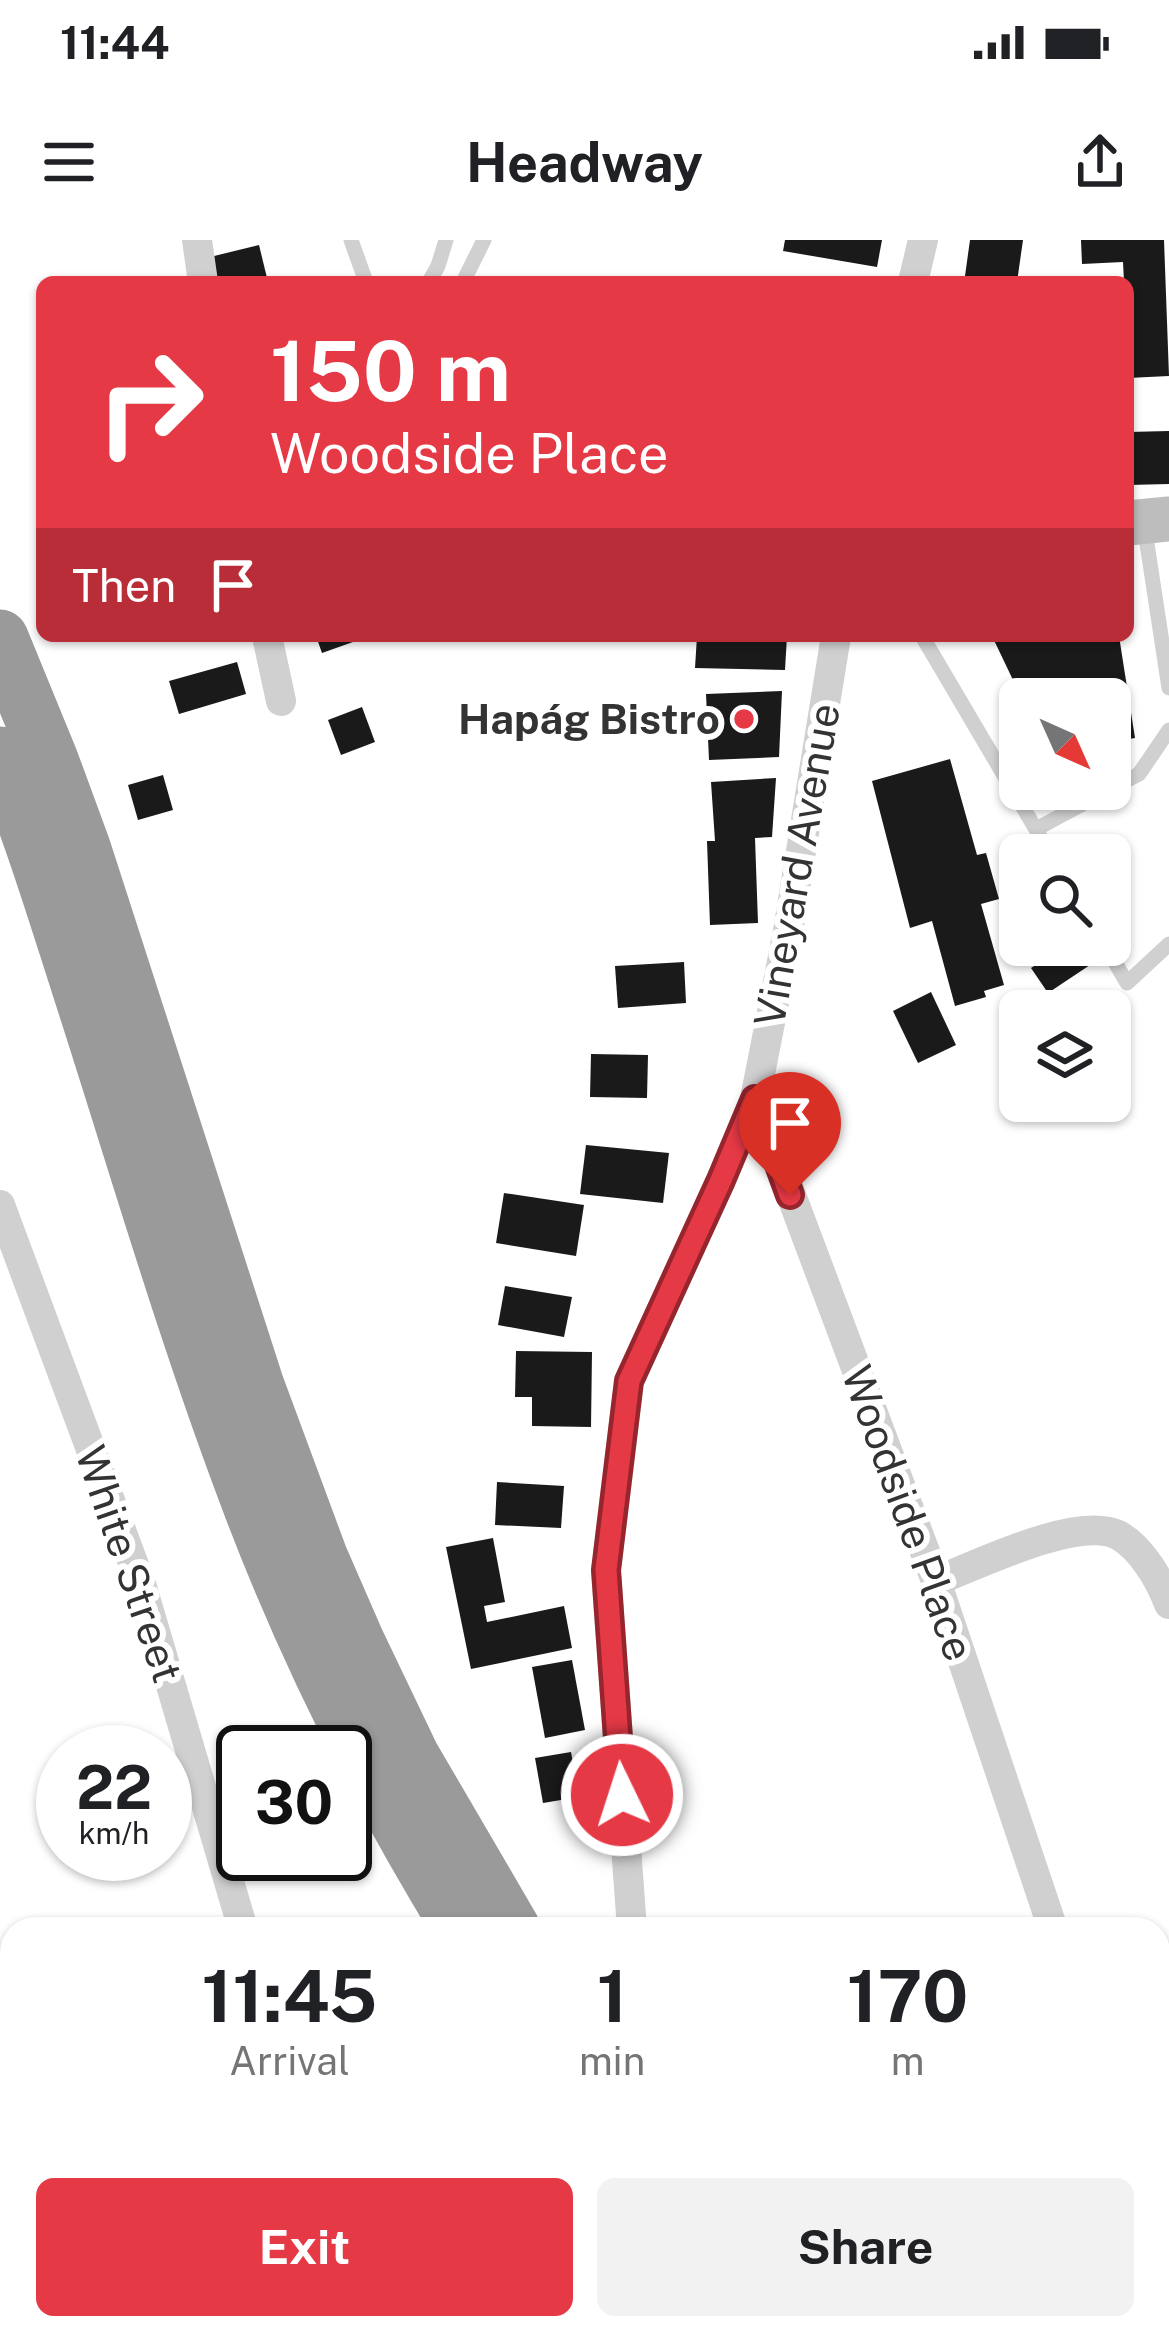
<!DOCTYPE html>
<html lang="en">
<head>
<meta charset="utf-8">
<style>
  :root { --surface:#fff; --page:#f2f2f2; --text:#202124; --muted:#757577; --accent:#e63946 }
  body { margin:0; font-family:"Public Sans",sans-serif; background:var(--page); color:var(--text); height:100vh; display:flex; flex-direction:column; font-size:45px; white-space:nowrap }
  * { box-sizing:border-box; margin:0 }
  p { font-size:39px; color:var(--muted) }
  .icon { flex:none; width:66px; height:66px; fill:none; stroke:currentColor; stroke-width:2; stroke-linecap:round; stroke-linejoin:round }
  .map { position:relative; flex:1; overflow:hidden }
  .drawer { position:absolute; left:0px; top:1677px; width:1170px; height:423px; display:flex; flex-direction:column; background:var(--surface); border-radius:36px 36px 0 0; box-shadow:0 3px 9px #0004 }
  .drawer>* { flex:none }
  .banner { position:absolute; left:36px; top:36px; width:1098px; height:366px; border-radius:18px; box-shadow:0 3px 9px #0004; background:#e63946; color:#fff; overflow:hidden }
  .needle { width:78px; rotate:135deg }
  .controls { position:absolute; left:999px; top:438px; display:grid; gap:24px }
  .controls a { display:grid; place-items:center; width:132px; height:132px; border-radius:18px; background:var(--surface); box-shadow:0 3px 9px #0004; font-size:60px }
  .speed { position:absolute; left:36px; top:1485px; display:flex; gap:24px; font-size:60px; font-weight:700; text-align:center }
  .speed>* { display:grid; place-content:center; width:156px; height:156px; border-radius:50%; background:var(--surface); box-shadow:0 3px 9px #0004; line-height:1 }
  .speed small { font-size:30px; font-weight:400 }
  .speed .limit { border:6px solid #111; border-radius:18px; background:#fff; color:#111 }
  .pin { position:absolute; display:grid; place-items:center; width:102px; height:102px; color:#fff; margin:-123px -51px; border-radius:50% 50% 50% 0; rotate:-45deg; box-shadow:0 0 12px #0007 }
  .pin .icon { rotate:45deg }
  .me { position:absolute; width:132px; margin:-66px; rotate:356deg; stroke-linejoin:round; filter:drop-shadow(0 0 9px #0008) }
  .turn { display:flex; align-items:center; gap:42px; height:252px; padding:0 36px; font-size:54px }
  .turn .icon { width:156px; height:156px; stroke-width:2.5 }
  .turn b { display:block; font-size:84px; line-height:102px }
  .then { display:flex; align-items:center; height:114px; padding:0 36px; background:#0003; gap:24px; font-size:45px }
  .eta { display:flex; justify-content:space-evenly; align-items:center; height:204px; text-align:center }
  .eta b { font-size:72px; font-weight:700; line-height:84px }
  .button { display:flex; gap:24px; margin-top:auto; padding:24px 36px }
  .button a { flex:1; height:138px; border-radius:18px; background:var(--accent); color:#fff; font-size:48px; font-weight:700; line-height:138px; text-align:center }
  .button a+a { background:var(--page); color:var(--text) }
  .status { display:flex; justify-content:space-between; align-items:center; height:84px; padding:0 60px; background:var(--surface); direction:ltr }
  .status svg { height:33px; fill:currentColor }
  header { display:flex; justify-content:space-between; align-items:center; height:156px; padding:0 36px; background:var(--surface); font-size:54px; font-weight:700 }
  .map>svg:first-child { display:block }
  .building { fill:#1a1a1a }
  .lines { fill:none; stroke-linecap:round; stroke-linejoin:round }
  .lane { stroke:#d0d0d0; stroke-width:15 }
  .street { stroke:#d0d0d0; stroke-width:30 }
  .secondary { stroke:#bdbdbd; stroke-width:45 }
  .highway { stroke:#9a9a9a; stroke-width:57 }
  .route-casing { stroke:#96252e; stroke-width:30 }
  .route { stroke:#e63946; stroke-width:21 }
  .poi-dot { fill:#e63946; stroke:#fff; stroke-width:4.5 }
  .labels { text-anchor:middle; stroke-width:12; stroke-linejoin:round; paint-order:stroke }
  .poi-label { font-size:42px; font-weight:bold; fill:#333; stroke:#fff; text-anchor:end }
  .street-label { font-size:42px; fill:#333; stroke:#fff }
</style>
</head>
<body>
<div class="status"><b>11:44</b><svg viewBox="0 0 49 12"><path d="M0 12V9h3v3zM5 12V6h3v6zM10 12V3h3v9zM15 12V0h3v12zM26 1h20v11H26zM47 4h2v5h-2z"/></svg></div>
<header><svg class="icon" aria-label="menu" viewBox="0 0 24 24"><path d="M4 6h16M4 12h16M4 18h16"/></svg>Headway<svg class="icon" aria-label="share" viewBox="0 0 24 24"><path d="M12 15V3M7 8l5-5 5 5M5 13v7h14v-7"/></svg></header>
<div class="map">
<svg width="1169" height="2098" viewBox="0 0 1169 2098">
  <rect width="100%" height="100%" fill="#fff"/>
  <g class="building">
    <polygon points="785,0 882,0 877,27 783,11"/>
    <polygon points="970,0 1023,0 1017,42 965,36"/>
    <polygon points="1081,0 1164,0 1169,136 1128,138 1128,42 1124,42 1123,22 1082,24"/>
    <polygon points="259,5 268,42 216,42 210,17"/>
    <polygon points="1169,191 1169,244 1128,245 1128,192"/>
    <polygon points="316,396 367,396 367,397 322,413"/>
    <polygon points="697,396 787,396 785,430 695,428"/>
    <polygon points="992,396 1119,396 1135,498 1110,502 1110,459 1069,459 1068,450 1055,452 1056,459 1022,459"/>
    <polygon points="237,422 246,454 179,474 169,441"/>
    <polygon points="782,451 779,517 709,520 706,454"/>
    <polygon points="362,467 375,502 341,515 328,480"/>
    <polygon points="950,519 977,615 986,613 999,659 981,664 1004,745 984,751 986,757 955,766 932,681 910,688 872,541"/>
    <polygon points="163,535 173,570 138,580 128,545"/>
    <polygon points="776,538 772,597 755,598 758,683 710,685 707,601 715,601 711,542"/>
    <polygon points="1066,705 1085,705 1096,721 1048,753 1031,728"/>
    <polygon points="684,722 686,763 618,768 615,726"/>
    <polygon points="931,752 956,805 918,823 893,771"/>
    <polygon points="591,814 648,815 647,858 590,857"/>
    <polygon points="586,905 669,913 663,963 580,954"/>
    <polygon points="504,953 584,965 576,1016 496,1003"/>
    <polygon points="505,1046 572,1057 564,1097 498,1085"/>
    <polygon points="516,1111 592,1112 591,1187 532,1186 532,1157 515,1157"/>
    <polygon points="497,1242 564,1246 561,1288 495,1285"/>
    <polygon points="493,1298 505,1362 484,1366 487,1382 564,1366 572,1408 471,1429 446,1307"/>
    <polygon points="572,1420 585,1490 545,1498 532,1427"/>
    <polygon points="571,1512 579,1557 543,1563 535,1518"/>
  </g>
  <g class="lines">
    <g class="lane">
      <polyline points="351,0 366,42"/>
      <polyline points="429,42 438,26 446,0"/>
      <polyline points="463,42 484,0"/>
      <polyline points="1144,284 1169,448"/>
      <polyline points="922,396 1051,615"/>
      <polyline points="1036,589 1139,534 1169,490"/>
      <polyline points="1105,705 1127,743 1169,704"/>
    </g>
    <g class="street">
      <polyline points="197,0 203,42"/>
      <polyline points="913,42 923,0"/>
      <polyline points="267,396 281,461"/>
      <polyline points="755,859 936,1341 1053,1689"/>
      <polyline points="0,965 141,1344 243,1689"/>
      <path d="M936 1341C977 1325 1078 1275 1118 1295 1141 1307 1160 1340 1169 1364"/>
      <polyline points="632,1689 606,1331 629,1141 721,940 755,859 788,691 836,396"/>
      <polyline points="1158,1994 1169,2025"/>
      <polyline points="351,2088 353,2098"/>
      <polyline points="545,2098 561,2088"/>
    </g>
    <polyline class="secondary" points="1128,283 1169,279"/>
    <g class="highway">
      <polyline points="0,398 50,520 82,607 256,1146 319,1316 356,1401 411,1516 512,1689"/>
      <path d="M0 515C31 591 55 669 80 747 134 914 183 1084 245 1249 302 1403 375 1549 461 1689"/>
      <polyline points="761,2088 770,2098"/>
      <polyline points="819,2088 828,2098"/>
    </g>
  </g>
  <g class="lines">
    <g class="route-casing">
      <polyline id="route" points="622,1555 606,1330 629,1141 721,940 755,859 790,955"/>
    </g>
    <use href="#route" class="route"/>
  </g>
  <circle class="poi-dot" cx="744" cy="479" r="12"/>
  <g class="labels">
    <g class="poi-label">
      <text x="720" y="494">Hapág Bistro</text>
    </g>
    <g class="street-label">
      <text transform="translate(797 625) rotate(-80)" y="15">Vineyard Avenue</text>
      <text transform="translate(908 1273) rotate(70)" y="15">Woodside Place</text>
      <text transform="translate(129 1324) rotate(71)" y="15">White Street</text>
    </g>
  </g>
</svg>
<div class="controls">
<a><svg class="needle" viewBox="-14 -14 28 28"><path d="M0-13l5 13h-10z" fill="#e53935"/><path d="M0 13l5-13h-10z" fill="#757577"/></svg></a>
<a><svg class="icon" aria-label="search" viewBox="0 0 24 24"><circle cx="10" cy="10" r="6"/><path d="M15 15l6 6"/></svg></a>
<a><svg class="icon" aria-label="layers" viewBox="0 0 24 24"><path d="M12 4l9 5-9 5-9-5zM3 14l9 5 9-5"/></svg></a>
</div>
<div class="speed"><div>22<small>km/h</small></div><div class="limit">30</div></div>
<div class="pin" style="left:790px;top:955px;background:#d93025"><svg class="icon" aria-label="arrive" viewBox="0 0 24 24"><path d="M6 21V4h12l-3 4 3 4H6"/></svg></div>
<svg class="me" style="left:622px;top:1555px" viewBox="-20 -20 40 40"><circle r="17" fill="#e63946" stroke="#fff" stroke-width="3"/><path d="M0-11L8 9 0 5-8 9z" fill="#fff"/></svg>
<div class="banner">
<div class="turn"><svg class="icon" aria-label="right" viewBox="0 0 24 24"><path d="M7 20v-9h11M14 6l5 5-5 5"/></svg><div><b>150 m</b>Woodside Place</div></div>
<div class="then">Then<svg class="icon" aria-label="arrive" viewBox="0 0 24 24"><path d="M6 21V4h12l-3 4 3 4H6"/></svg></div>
</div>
<section class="drawer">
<div class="eta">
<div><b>11:45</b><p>Arrival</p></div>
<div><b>1</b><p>min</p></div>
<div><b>170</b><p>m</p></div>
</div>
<div class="button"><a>Exit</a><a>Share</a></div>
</section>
</div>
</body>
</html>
